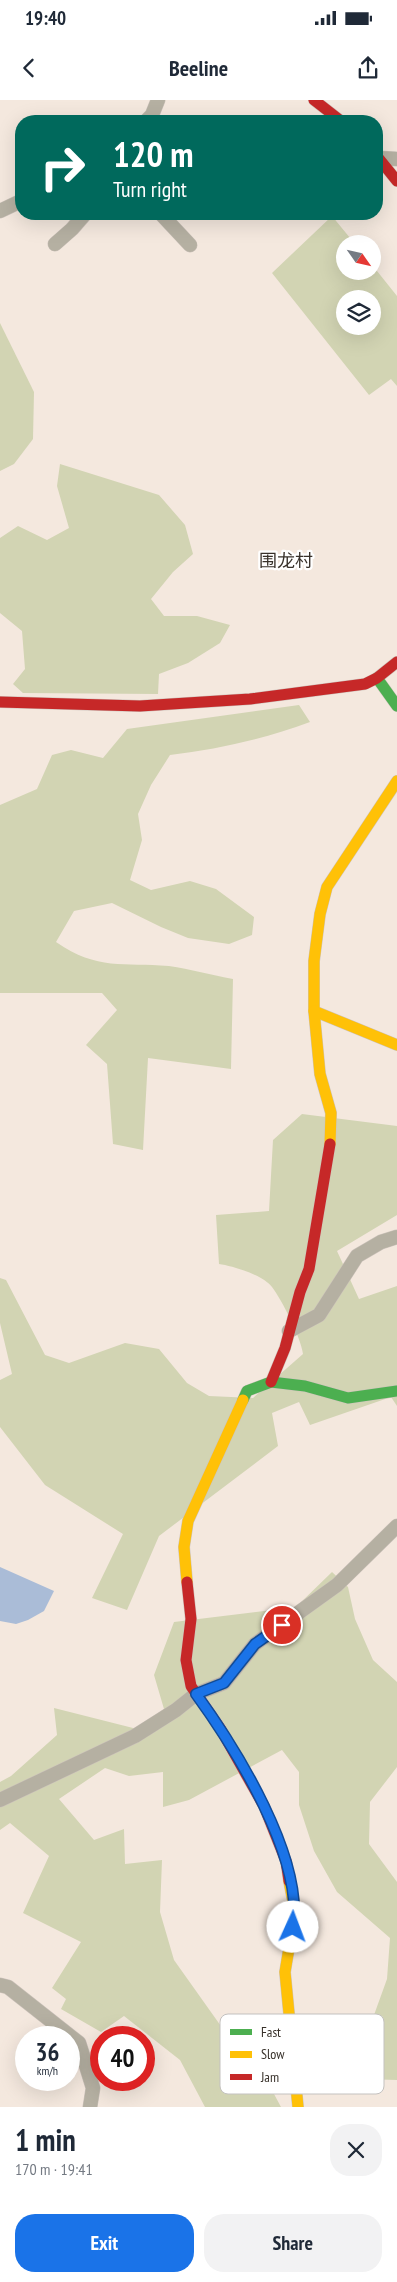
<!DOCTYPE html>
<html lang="en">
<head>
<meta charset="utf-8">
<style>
  :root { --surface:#fff; --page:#f2f2f3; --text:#1f2937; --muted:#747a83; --accent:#1a73e8 }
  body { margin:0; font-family:"PT Sans Narrow","Noto Sans SC",sans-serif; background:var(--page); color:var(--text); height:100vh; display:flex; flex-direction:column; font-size:19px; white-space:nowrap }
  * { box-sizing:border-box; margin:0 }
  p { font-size:16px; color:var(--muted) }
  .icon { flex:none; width:28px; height:28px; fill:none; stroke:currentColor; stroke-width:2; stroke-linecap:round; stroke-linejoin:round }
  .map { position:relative; height:2007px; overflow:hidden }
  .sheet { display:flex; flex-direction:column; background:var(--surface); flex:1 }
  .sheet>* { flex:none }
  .hud { position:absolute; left:15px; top:15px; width:368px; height:105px; border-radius:20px; box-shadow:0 5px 20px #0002; background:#00695c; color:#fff; overflow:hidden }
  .needle { width:32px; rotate:124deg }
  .fabs { position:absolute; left:336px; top:135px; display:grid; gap:10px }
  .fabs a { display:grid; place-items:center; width:45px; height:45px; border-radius:50%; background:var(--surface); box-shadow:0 5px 20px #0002; font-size:25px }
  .speed { position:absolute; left:15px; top:1926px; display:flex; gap:10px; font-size:25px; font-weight:700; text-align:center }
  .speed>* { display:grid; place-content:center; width:65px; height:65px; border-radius:50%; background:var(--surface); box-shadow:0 5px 20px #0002; line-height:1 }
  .speed small { font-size:12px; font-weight:400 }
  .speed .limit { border:8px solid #d22; background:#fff; color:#111 }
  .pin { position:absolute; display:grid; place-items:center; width:42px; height:42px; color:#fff; margin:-21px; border:2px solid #fff; border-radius:50%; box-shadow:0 1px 5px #0007 }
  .me { position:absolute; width:55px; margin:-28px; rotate:2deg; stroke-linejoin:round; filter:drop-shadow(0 0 4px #0008) }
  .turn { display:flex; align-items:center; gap:18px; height:105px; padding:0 15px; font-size:22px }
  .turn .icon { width:65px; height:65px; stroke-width:2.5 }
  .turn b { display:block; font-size:35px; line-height:42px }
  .round { display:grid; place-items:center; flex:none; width:52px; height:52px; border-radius:20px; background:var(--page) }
  .summary { display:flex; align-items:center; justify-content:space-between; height:85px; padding:0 15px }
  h1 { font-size:30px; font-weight:600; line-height:38px }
  .primary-button { display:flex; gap:10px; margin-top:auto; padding:10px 15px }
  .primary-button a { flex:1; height:58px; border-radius:20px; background:var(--accent); color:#fff; font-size:20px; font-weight:600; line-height:58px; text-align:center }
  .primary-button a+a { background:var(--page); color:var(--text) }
  .status { display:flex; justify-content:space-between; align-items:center; height:35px; padding:0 25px; background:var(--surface); direction:ltr }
  .status svg { height:14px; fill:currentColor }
  header { display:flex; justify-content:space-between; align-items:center; height:65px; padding:0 15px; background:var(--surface); font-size:22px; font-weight:600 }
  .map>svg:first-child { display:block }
  .forest { fill:#d2d4b3; fill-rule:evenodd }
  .water { fill:#aabcd7 }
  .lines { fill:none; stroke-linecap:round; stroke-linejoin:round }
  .street-casing { stroke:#cdc3bc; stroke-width:15 }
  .fast-casing { stroke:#cdc3bc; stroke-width:12 }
  .slow-casing { stroke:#cdc3bc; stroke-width:12 }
  .jam-casing { stroke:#cdc3bc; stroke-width:12 }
  .street { stroke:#b5b0a2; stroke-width:14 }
  .fast { stroke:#4caf50; stroke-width:11 }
  .slow { stroke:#ffc107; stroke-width:11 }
  .jam { stroke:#c62828; stroke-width:11 }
  .route-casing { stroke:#114b97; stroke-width:12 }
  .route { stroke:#1a73e8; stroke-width:9 }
  .labels { text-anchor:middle; stroke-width:4.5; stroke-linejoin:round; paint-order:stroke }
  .quarter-label { font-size:18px; fill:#38312a; stroke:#fff }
  .key { fill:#fff; stroke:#c3c1bf; stroke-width:1 }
  .key-label { font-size:14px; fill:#38312a }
</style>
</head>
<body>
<div class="status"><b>19:40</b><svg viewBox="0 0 49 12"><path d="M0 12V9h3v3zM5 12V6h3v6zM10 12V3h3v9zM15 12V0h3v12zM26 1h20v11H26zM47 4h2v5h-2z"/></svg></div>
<header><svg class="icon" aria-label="back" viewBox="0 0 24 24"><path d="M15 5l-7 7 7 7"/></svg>Beeline<svg class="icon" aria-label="share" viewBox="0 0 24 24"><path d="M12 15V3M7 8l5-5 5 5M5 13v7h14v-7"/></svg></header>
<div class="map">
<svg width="397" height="2007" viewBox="0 0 397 2007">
  <rect width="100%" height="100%" fill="#f4e8de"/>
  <g class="forest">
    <path d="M332 116 355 144H345V171H372L373 166 397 196V286L391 279 369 295 272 173ZM345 199H372V226H345Z"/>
    <polygon points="0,223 34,292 33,339 14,364 0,371"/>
    <polygon points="60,364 159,395 185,425 193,454 173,472 151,499 164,516 197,516 230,525 220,543 188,563 159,574 158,594 23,593 13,584 25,569 22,531 0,513 0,438 18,426 47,440 69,428 57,386"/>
    <path d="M299 605 310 622C264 639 218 649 170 655L151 685 138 714 142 740 130 780 151 790 190 781 216 789 254 817 252 835 229 844 188 838 161 827 112 803 74 811 56 842C98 871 123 862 169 866 190 869 212 875 233 879L231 969 148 958 143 1050 113 1044 107 964 86 945 117 910 102 893H0V705L37 689 52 655 71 650 103 658 127 629Z"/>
    <path d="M302 1014 397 1026V1115L337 1151 359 1199 397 1186V1306L391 1297 310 1325 299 1302 272 1313 278 1346 159 1436 127 1510 92 1498 123 1434 45 1385 0 1327V1280L12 1274 0 1223V1178L6 1180 45 1255 69 1263 125 1243 159 1249 187 1283 209 1296 253 1298 303 1254C301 1238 282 1200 272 1187 263 1175 233 1166 219 1164L216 1115 269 1111 273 1040Z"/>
    <polygon points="332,1472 348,1487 355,1519 373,1560 397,1582 397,1667 370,1702 369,1744 397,1782 397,1980 364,1979 374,1915 387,1879 390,1838 337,1792 314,1751 299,1705 299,1672 282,1650 189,1700 163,1707 163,1672 129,1676 105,1668 59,1699 94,1740 124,1729 125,1764 162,1760 160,1812 174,1860 223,1929 267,1981 281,2007 205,2007 180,1960 124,1916 101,1932 61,1909 66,1899 52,1888 81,1842 23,1813 49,1756 10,1723 0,1730 0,1682 11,1676 57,1635 54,1608 137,1629 164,1609 154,1575 174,1522 296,1507"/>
  </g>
  <polygon class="water" points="0,1467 54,1491 44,1511 28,1520 16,1524 0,1521"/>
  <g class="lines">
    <g class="street-casing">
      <g id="street">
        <polyline points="146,21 152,15 158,0"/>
        <polyline points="379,58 397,59"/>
        <polyline points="0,111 21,101"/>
        <polyline points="161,114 190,145"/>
        <polyline points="55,144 72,129 85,114"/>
        <polyline points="289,1231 319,1215 357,1156 381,1142 397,1137"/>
        <polyline points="0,1700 135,1636 176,1610 196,1594 224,1583 255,1544 337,1485 397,1426"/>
        <polyline points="0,1885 8,1887 79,1943 93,1988 90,2007"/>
      </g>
    </g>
    <g class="fast-casing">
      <g id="fast">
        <polyline points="377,578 397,606"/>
        <polyline points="243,1300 247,1291 271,1282 305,1286 348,1298 397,1291"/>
      </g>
    </g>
    <g class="slow-casing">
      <g id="slow">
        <polyline points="314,911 314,861 320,814 327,787 397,681"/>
        <polyline points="330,1044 331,1013 320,974 314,911 397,945"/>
        <polyline points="187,1482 184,1447 188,1421 243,1300"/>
        <polyline points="289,1781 295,1812 285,1872 298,2007"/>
      </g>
    </g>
    <g class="jam-casing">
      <g id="jam">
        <polyline points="314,0 341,21"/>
        <polyline points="376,55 397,81"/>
        <polyline points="0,602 140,606 250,599 365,584 377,578 397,562"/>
        <polyline points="271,1282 285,1248 300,1192 309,1169 330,1044"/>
        <polyline points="187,1482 191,1519 186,1560 191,1586 220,1628 264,1706 286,1761 289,1781"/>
      </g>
    </g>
    <use href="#street" class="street"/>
    <use href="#fast" class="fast"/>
    <use href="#slow" class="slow"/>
    <use href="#jam" class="jam"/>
  </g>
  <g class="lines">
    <g class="route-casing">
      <path id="route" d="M282 1525 255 1544 224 1583 196 1594C236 1649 304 1758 293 1827"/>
    </g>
    <use href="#route" class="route"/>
  </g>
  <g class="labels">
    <g class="quarter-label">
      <text x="286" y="467">围龙村</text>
    </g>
  </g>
  <rect x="220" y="1914" width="164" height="80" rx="8" class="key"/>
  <rect x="230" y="1929" width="22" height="6" fill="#4caf50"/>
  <rect x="230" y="1951" width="22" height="7" fill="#ffc107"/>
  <rect x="230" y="1974" width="22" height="6" fill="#c62828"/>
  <g class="key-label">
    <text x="261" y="1937">Fast</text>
    <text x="261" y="1959">Slow</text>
    <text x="261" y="1982">Jam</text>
  </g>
</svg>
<div class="fabs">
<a><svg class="needle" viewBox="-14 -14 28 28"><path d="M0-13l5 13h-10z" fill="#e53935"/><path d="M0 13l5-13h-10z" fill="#747a83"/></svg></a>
<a><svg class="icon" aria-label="layers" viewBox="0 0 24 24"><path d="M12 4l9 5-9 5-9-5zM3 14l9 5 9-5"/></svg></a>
</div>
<div class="speed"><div>36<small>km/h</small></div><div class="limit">40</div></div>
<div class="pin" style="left:282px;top:1525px;background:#d93025"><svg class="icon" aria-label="arrive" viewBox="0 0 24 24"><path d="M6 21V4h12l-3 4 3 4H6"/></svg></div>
<svg class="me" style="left:293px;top:1827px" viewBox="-20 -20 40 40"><circle r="19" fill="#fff"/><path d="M0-13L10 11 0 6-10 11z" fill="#1a73e8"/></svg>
<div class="hud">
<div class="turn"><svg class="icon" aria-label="right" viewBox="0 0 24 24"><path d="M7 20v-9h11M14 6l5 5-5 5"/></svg><div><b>120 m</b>Turn right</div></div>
</div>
</div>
<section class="sheet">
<div class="summary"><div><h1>1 min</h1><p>170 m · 19:41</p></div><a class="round"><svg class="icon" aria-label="close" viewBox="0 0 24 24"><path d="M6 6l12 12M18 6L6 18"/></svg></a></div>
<div class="primary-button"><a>Exit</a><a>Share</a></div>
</section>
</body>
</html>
